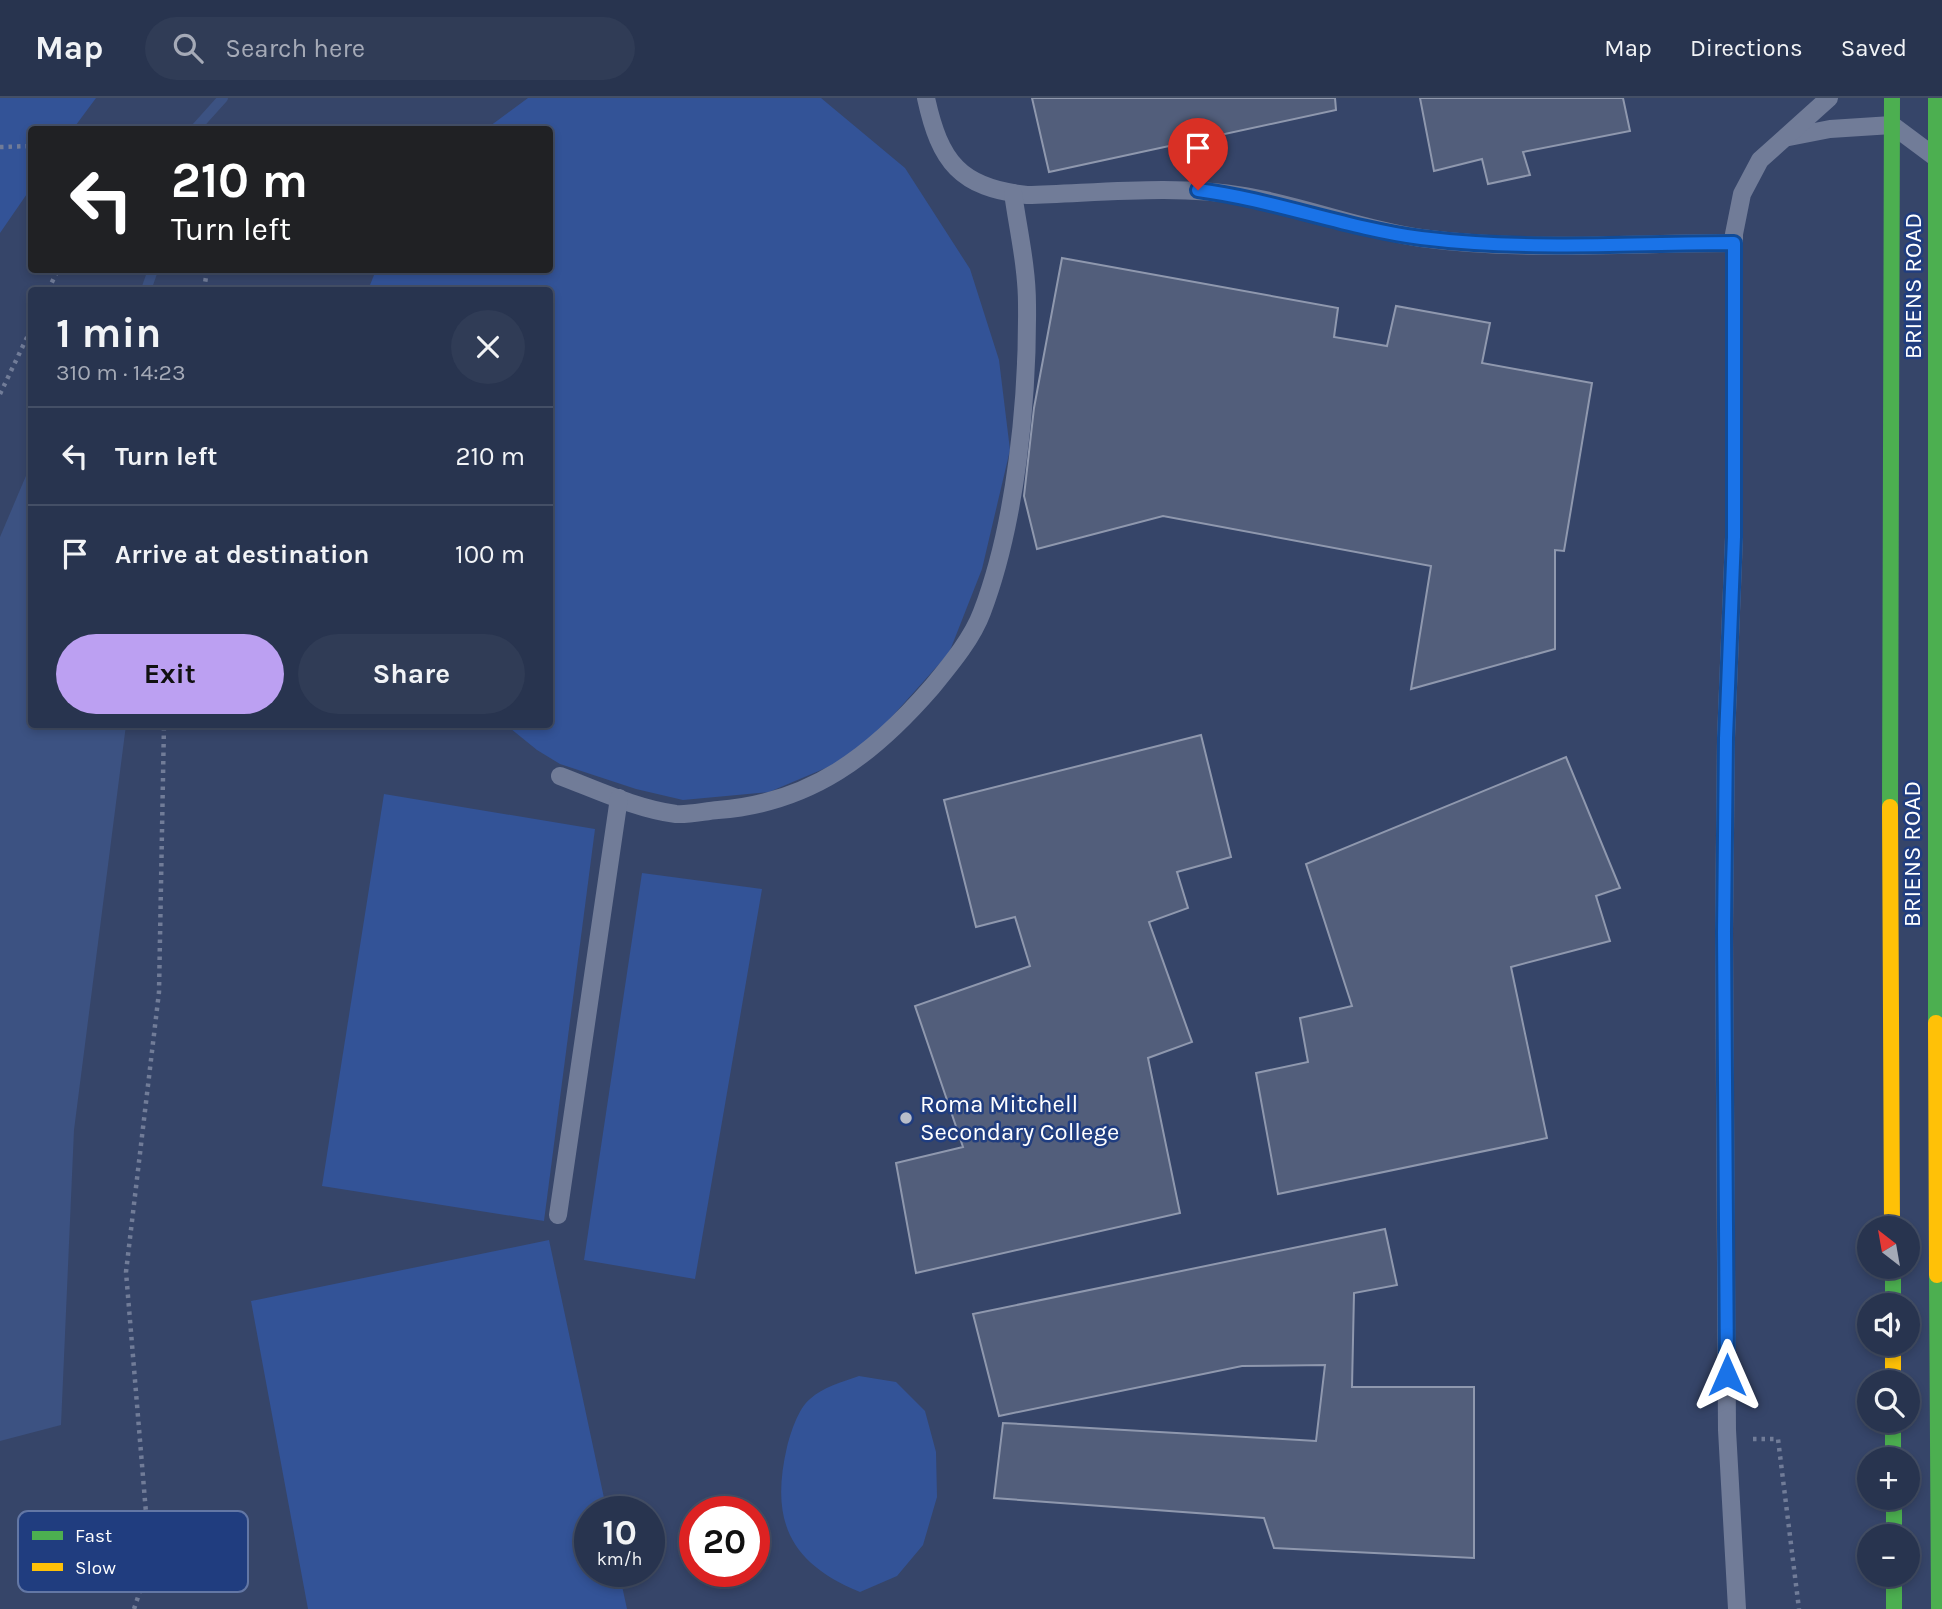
<!DOCTYPE html>
<html lang="en">
<head>
<meta charset="utf-8">
<style>
  :root { --surface:#28344f; --page:#303c56; --text:#f1f3f6; --muted:#a5aab7; --line:#444f66; --accent:#bca0f2 }
  body { margin:0; font-family:Karla,sans-serif; background:var(--page); color:var(--text); height:100vh; display:flex; flex-direction:column; font-size:26px; white-space:nowrap }
  * { box-sizing:border-box; margin:0 }
  p { font-size:23px; color:var(--muted) }
  .icon { flex:none; width:38px; height:38px; fill:none; stroke:currentColor; stroke-width:2; stroke-linecap:round; stroke-linejoin:round }
  .map { position:relative; flex:1; overflow:hidden }
  .side { position:absolute; left:28px; top:189px; width:525px; height:441px; display:flex; flex-direction:column; background:var(--surface); border-radius:7px; box-shadow:0 4px 10px #0003,0 0 0 2px var(--line) }
  .side>* { flex:none }
  .hud { position:absolute; left:28px; top:28px; width:525px; height:147px; border-radius:7px; box-shadow:0 4px 10px #0003,0 0 0 2px var(--line); background:#202124; color:#fff; overflow:hidden }
  .needle { width:46px; rotate:329deg }
  .fabs { position:absolute; left:1857px; top:1118px; display:grid; gap:14px }
  .fabs a { display:grid; place-items:center; width:63px; height:63px; border-radius:50%; background:var(--surface); box-shadow:0 4px 10px #0003,0 0 0 2px var(--line); font-size:35px }
  .speed { position:absolute; left:574px; top:1398px; display:flex; gap:14px; font-size:35px; font-weight:700; text-align:center }
  .speed>* { display:grid; place-content:center; width:91px; height:91px; border-radius:50%; background:var(--surface); box-shadow:0 4px 10px #0003,0 0 0 2px var(--line); line-height:1 }
  .speed small { font-size:18px; font-weight:400 }
  .speed .limit { border:10px solid #d22; background:#fff; color:#111 }
  .pin { position:absolute; display:grid; place-items:center; width:60px; height:60px; color:#fff; margin:-72px -30px; border-radius:50% 50% 50% 0; rotate:-45deg; box-shadow:0 0 7px #0007 }
  .pin .icon { rotate:45deg }
  .me { position:absolute; width:77px; margin:-38px; rotate:0deg; stroke-linejoin:round; filter:drop-shadow(0 0 5px #0008) }
  .turn { display:flex; align-items:center; gap:24px; height:147px; padding:0 28px; font-size:32px }
  .turn .icon { width:91px; height:91px; stroke-width:2.5 }
  .turn b { display:block; font-size:49px; line-height:60px }
  .round { display:grid; place-items:center; flex:none; width:74px; height:74px; border-radius:37px; background:var(--page) }
  .headline { display:flex; align-items:center; justify-content:space-between; height:119px; padding:0 28px }
  h1 { font-size:42px; font-weight:700; line-height:52px }
  .action { display:flex; gap:14px; margin-top:auto; padding:14px 28px }
  .action a { flex:1; height:80px; border-radius:42px; background:var(--accent); color:#111; font-size:28px; font-weight:700; line-height:80px; text-align:center }
  .action a+a { background:var(--page); color:var(--text) }
  ul { padding:0; list-style:none }
  li { display:flex; align-items:center; gap:21px; height:98px; padding:0 28px; border-top:2px solid var(--line) }
  li div { flex:1 }
  li b { display:block; font-size:26px }
  li em { font-style:normal }
  header { display:flex; align-items:center; gap:42px; box-sizing:border-box; height:98px; padding:0 35px; background:var(--surface); border-bottom:2px solid var(--line) }
  header strong { font-size:33px }
  nav { display:flex; gap:38px; margin-inline-start:auto; font-size:24px }
  .search { width:490px; height:63px; background:var(--page); display:flex; align-items:center; gap:18px; box-sizing:border-box; padding:0 24px; border-radius:38px; color:var(--muted); font-size:26px }
  .map>svg:first-child { display:block }
  .green { fill:#335397 }
  .water { fill:#3c5282 }
  .lines { fill:none; stroke-linecap:round; stroke-linejoin:round }
  .stream { stroke:#3c5282; stroke-width:10 }
  .building { fill:#525e7b; stroke:#8f98ae; stroke-width:2 }
  .path { stroke:#717c98; stroke-width:4.5; stroke-dasharray:3.5 5; stroke-linecap:butt }
  .lane { stroke:#717c98; stroke-width:18 }
  .fast { stroke:#4caf50; stroke-width:16 }
  .slow { stroke:#ffc107; stroke-width:16 }
  .route-casing { stroke:#114b97; stroke-width:18 }
  .route { stroke:#1a73e8; stroke-width:12 }
  .poi-dot { fill:#b9beca; stroke:#203d7f; stroke-width:2.5 }
  .labels { text-anchor:middle; stroke-width:5; stroke-linejoin:round; paint-order:stroke }
  .street-label { font-size:24px; fill:#fff; stroke:#203d7f }
  .poi-label { font-size:24px; fill:#fff; stroke:#203d7f; text-anchor:start }
  .key { fill:#203d7f; stroke:#6377a5; stroke-width:2 }
  .key-label { font-size:19px; fill:#fff }
</style>
</head>
<body>
<header>
<strong>Map</strong>
<div class="search"><svg class="icon" aria-label="search" viewBox="0 0 24 24"><circle cx="10" cy="10" r="6"/><path d="M15 15l6 6"/></svg>Search here</div>
<nav><a>Map</a><a>Directions</a><a>Saved</a></nav>
</header>
<div class="map">
<svg width="1942" height="1511" viewBox="0 0 1942 1511">
  <rect width="100%" height="100%" fill="#364569"/>
  <g class="green">
    <polygon points="0,0 96,0 73,31 32,32 31,90 0,135"/>
    <polygon points="528,0 821,0 905,70 970,171 999,262 1010,352 982,471 949,555 871,642 840,664 769,694 683,702 636,691 560,666 537,652 506,627 550,626 550,192 368,192 376,172 550,172 550,32 486,31"/>
    <polygon points="384,696 595,731 544,1123 322,1088"/>
    <polygon points="642,775 762,791 695,1181 584,1162"/>
    <polygon points="549,1142 607,1414 590,1414 590,1474 619,1474 627,1511 308,1511 251,1203"/>
    <path d="M859 1278 896 1284 925 1313 936 1354 937 1399 923 1447 897 1478 860 1494C789 1465 770 1422 787 1349 791 1334 798 1311 810 1301 823 1289 842 1284 859 1278Z"/>
  </g>
  <polygon class="water" points="31,366 32,626 126,627 74,1032 61,1327 0,1343 0,439"/>
  <g class="lines">
    <g class="stream">
      <polyline points="196,30 223,0"/>
      <polyline points="146,192 153,172"/>
    </g>
  </g>
  <g class="building">
    <polygon points="1032,0 1335,0 1336,12 1049,74"/>
    <polygon points="1420,0 1623,0 1630,33 1523,54 1530,77 1488,86 1482,61 1434,73"/>
    <polygon points="1062,160 1338,210 1334,239 1387,248 1396,208 1490,225 1482,265 1592,285 1564,453 1555,452 1555,551 1411,591 1431,468 1163,418 1037,451 1024,398 1034,310"/>
    <polygon points="1201,637 1231,759 1177,774 1188,810 1149,824 1192,944 1148,960 1180,1115 916,1175 896,1065 963,1049 915,908 1030,868 1015,819 976,829 944,702"/>
    <polygon points="1566,659 1620,790 1596,798 1610,843 1511,869 1547,1040 1278,1096 1256,975 1308,964 1300,920 1352,908 1306,766"/>
    <polygon points="1385,1131 1397,1187 1354,1195 1352,1289 1474,1289 1474,1460 1274,1450 1264,1420 994,1400 1003,1325 1316,1343 1325,1267 1242,1268 999,1318 973,1216"/>
  </g>
  <g class="lines">
    <g class="path">
      <polyline points="0,49 32,48"/>
      <polyline points="48,192 58,172"/>
      <polyline points="204,192 207,172"/>
      <polyline points="0,296 32,229"/>
      <polyline points="1753,1341 1778,1341 1799,1511"/>
      <polyline points="134,1511 150,1463 126,1174 159,894 164,626"/>
    </g>
    <g class="lane">
      <path d="M926 0C940 64 960 90 1027 97 1099 95 1174 86 1245 98 1304 108 1360 131 1421 140 1525 154 1629 145 1734 145"/>
      <polyline points="1789,39 1830,31 1892,27 1935,59"/>
      <path d="M560 678C597 692 637 711 676 716 689 717 705 713 718 712 811 705 873 657 932 589 950 567 972 541 982 514 1016 425 1028 301 1027 206 1027 169 1018 131 1013 95"/>
      <polyline points="558,1117 619,700"/>
      <polyline points="1737,1511 1727,1332 1724,834 1726,640 1734,439 1734,136 1742,96 1760,62 1829,0"/>
    </g>
    <g class="fast">
      <polyline points="1890,709 1892,0"/>
      <polyline points="1936,925 1936,0"/>
      <polyline points="1893,1169 1893,1208"/>
      <polyline points="1937,1177 1939,1511"/>
      <polyline points="1893,1323 1893,1362"/>
      <polyline points="1894,1400 1894,1438"/>
      <polyline points="1894,1477 1894,1511"/>
    </g>
    <g class="slow">
      <polyline points="1890,709 1892,1130"/>
      <polyline points="1936,925 1937,1177"/>
      <polyline points="1893,1246 1893,1284"/>
    </g>
  </g>
  <g class="lines">
    <g class="route-casing">
      <path id="route" d="M1198 92C1274 102 1346 130 1421 140 1526 153 1629 145 1734 145V439L1726 640 1724 834 1727 1277"/>
    </g>
    <use href="#route" class="route"/>
  </g>
  <circle class="poi-dot" cx="906" cy="1020" r="7"/>
  <g class="labels">
    <g class="street-label">
      <text transform="translate(1913 188) rotate(-90)" y="8">BRIENS ROAD</text>
      <text transform="translate(1912 756) rotate(-90)" y="8">BRIENS ROAD</text>
    </g>
    <g class="poi-label">
      <text x="920" y="1014">Roma Mitchell<tspan x="920" dy="28">Secondary College</tspan></text>
    </g>
  </g>
  <rect x="18" y="1413" width="230" height="81" rx="10" class="key"/>
  <rect x="32" y="1433" width="31" height="9" fill="#4caf50"/>
  <rect x="32" y="1465" width="31" height="8" fill="#ffc107"/>
  <g class="key-label">
    <text x="75" y="1444">Fast</text>
    <text x="75" y="1476">Slow</text>
  </g>
</svg>
<div class="fabs">
<a><svg class="needle" viewBox="-14 -14 28 28"><path d="M0-13l5 13h-10z" fill="#e53935"/><path d="M0 13l5-13h-10z" fill="#a5aab7"/></svg></a>
<a><svg class="icon" aria-label="sound" viewBox="0 0 24 24"><path d="M4 9h4l5-4v14l-5-4H4zM17 9q2 3 0 6"/></svg></a>
<a><svg class="icon" aria-label="search" viewBox="0 0 24 24"><circle cx="10" cy="10" r="6"/><path d="M15 15l6 6"/></svg></a>
<a>+</a>
<a>−</a>
</div>
<div class="speed"><div>10<small>km/h</small></div><div class="limit">20</div></div>
<div class="pin" style="left:1198px;top:92px;background:#d93025"><svg class="icon" aria-label="arrive" viewBox="0 0 24 24"><path d="M6 21V4h12l-3 4 3 4H6"/></svg></div>
<svg class="me" style="left:1727px;top:1277px" viewBox="-20 -20 40 40"><path d="M0-17L14 15 0 8-14 15z" fill="#1a73e8" stroke="#fff" stroke-width="4"/></svg>
<div class="hud">
<div class="turn"><svg class="icon" aria-label="left" viewBox="0 0 24 24"><path d="M17 20v-9H6M10 6l-5 5 5 5"/></svg><div><b>210 m</b>Turn left</div></div>
</div>
<section class="side">
<div class="headline"><div><h1>1 min</h1><p>310 m · 14:23</p></div><a class="round"><svg class="icon" aria-label="close" viewBox="0 0 24 24"><path d="M6 6l12 12M18 6L6 18"/></svg></a></div>
<ul>
<li><svg class="icon" aria-label="left" viewBox="0 0 24 24"><path d="M17 20v-9H6M10 6l-5 5 5 5"/></svg><div><b>Turn left</b></div><em>210 m</em></li>
<li><svg class="icon" aria-label="arrive" viewBox="0 0 24 24"><path d="M6 21V4h12l-3 4 3 4H6"/></svg><div><b>Arrive at destination</b></div><em>100 m</em></li>
</ul>
<div class="action"><a>Exit</a><a>Share</a></div>
</section>
</div>
</body>
</html>
